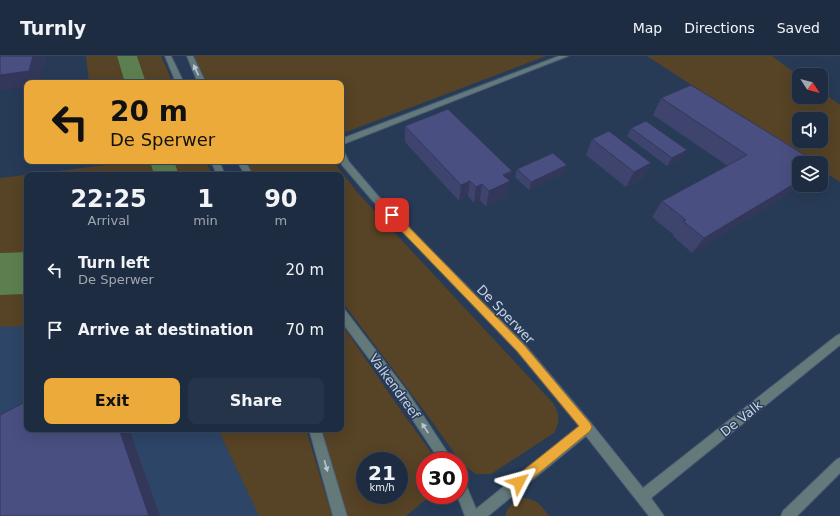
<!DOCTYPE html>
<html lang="en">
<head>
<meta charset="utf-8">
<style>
  :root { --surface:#1d2c41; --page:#253448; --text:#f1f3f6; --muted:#a0a7b1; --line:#3b485a; --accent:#ebaa39 }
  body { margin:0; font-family:"DejaVu Sans",sans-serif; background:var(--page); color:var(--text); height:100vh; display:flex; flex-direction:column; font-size:15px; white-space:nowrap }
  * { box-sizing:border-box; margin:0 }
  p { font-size:13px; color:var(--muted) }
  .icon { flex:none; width:22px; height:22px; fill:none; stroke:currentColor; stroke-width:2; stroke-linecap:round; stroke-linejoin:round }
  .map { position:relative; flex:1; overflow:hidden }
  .sheet { position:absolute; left:24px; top:116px; width:320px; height:260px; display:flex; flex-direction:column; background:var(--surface); border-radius:8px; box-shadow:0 4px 16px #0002,0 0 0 1px var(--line) }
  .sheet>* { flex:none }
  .banner { position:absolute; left:24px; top:24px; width:320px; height:84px; border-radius:8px; box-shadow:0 4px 16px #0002,0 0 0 1px var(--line); background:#ebaa39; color:#111; overflow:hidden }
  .needle { width:26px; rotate:126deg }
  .tools { position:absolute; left:792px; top:12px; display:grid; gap:8px }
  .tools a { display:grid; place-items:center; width:36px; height:36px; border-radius:8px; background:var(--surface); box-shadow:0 4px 16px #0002,0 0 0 1px var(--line); font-size:20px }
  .speed { position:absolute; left:356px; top:396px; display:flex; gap:8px; font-size:20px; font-weight:700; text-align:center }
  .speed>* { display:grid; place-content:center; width:52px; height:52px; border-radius:50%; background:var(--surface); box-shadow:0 4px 16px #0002,0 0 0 1px var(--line); line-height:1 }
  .speed small { font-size:10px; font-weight:400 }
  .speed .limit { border:6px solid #d22; background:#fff; color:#111 }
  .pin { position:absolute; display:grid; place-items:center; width:34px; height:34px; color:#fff; margin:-17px; border-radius:8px; box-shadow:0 2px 6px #0006 }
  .me { position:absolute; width:44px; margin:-22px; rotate:51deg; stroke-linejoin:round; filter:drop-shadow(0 0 3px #0008) }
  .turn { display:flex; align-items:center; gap:14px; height:84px; padding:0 20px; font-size:18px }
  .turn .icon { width:52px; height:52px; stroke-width:2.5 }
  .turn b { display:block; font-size:28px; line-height:34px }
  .eta { display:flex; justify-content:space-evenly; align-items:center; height:68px; text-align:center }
  .eta b { font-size:24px; font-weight:600; line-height:28px }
  .primary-button { display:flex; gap:8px; margin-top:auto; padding:8px 20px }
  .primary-button a { flex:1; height:46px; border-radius:8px; background:var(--accent); color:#111; font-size:16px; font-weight:600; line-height:46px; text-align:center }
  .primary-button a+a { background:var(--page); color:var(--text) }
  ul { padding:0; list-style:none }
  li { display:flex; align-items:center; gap:12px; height:60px; padding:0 20px }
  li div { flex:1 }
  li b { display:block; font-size:15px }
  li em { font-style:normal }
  header { display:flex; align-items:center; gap:24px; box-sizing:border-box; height:56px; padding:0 20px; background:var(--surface); border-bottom:1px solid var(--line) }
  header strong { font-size:19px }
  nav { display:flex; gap:22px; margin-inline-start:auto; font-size:14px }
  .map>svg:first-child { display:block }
  .built { fill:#2d4567 }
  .green { fill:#574325; fill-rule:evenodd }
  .water { fill:#5d7f4f }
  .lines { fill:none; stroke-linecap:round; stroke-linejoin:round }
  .minor-casing { stroke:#475973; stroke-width:2 }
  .minor { fill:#64797a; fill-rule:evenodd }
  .wall { fill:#3f446f }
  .shaded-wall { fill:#33375a }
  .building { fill:#494f81; stroke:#33375a }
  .oneway { fill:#b8c6d5 }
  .route { fill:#ebaa39; stroke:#996e25 }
  .labels { text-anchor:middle; stroke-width:3; stroke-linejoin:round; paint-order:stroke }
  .street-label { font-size:13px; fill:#c7d3e5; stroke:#273b57 }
</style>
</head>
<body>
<header>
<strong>Turnly</strong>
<nav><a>Map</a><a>Directions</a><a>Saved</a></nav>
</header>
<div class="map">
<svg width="840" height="460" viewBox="0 0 840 460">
  <rect width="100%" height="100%" fill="#273b57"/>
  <polygon class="built" points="0,252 27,252 27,373 257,373 289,460 0,460"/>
  <g class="green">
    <polygon points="86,0 117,0 125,27 89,27"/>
    <polygon points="137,0 161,0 173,27 146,27"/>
    <polygon points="194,0 546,0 341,78 341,27 207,27"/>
    <path d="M647 0H772L799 20V41H821V35L840 49V126L821 114V107H811ZM799 63H821V85H799Z"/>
    <polygon points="105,105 150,105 154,119 27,119 27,196 0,197 0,122 106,109"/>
    <polygon points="174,105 206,105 212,119 179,119"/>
    <path d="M246 105H333L357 136 553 347C560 359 560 366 554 377L491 418H476L462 408 428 360 341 244V119H254Z"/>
    <polygon points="27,238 27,270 0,271 0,239"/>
    <path d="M341 267 402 356 436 403V405H425V439H431L406 460H346L322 373H341ZM365 405H399V439H365Z"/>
    <polygon points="218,373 306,373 332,460 259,460"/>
    <path d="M523 442C537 443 541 449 549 460H505C508 450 513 445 523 442Z"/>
  </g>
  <g class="water">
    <polygon points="117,0 137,0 146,27 125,27"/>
    <polygon points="150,105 174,105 179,119 154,119"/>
    <polygon points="27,196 27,238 0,239 0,197"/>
  </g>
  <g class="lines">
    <g class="minor-casing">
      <g id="minor">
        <polygon points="165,0 171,0 184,27 176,27"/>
        <polygon points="187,0 193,0 206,27 198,27"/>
        <polygon points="559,0 568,0 341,89 341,83"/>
        <polygon points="341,95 344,96 349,106 378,140 525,289 591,367 643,432 836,280 840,278 840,289 651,442 664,460 649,460 586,380 488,460 465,460 457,439 459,439 459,423 464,424 476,453 579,370 517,295 372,144 342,109 340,105"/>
        <polygon points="211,105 219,105 225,119 217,119"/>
        <polygon points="237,105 245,105 253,119 245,119"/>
        <polygon points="341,253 345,254 407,335 453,405 440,405 399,343 341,265"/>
        <polygon points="309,373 321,373 347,460 333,460"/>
        <polygon points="840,402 840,417 797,460 781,460 783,455 836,404"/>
      </g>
    </g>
    <use href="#minor" class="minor"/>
  </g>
  <g class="wall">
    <polygon points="661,42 799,129 803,129 692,197 673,180 674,179 652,161 662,145 728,110 653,59"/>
    <polygon points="405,70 512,115 506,141 486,151 480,144 474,147 468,140 459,145 405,86"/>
    <polygon points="631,72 687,94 682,102 667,110 627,80"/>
    <polygon points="592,83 651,107 642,123 626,131 586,99"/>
    <polygon points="567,109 564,117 529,134 515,121 517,113"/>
  </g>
  <g class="shaded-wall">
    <polygon points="33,0 47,0 39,27 27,27 27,31 0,35 0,19"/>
    <polygon points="687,94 682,102 667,110 672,102"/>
    <polygon points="651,107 642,123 626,131 634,116"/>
    <polygon points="567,109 564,117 529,134 531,126"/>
    <polygon points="512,115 506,141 486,151 489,135 503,119"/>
    <polygon points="470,125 468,140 459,145 461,129"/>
    <polygon points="799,125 799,129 803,129 692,197 704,182"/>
    <polygon points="482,128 480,144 474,147 476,131"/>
    <polygon points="119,373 129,373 160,460 149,460"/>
  </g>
  <g class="building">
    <polygon points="0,0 33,0 29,15 0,19"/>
    <polygon points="691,29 818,107 799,107 799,125 704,182 683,165 686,164 662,145 747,99 661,42"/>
    <polygon points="448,53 512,115 503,119 510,125 489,135 482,128 476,131 470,125 461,129 405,70"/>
    <polygon points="646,65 687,94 672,102 631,72"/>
    <polygon points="609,75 651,107 634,116 592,83"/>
    <polygon points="553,97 567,109 531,126 517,113"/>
    <polygon points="27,345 27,373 119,373 149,460 0,460 0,359"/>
  </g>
  <defs><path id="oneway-solid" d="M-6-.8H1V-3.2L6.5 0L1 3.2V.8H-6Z"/></defs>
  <g class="oneway">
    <use href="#oneway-solid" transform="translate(196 14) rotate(-115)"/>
    <use href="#oneway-solid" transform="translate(425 372) rotate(-123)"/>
    <use href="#oneway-solid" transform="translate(326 410) rotate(74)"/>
  </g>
  <polygon class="route" points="392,156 395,157 524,289 590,367 592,371 590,375 523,430 519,431 515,430 513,426 515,421 579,370 517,295 389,162 388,159"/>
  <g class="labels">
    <g class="street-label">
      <text transform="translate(506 258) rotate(46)" y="5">De Sperwer</text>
      <text transform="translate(395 330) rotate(54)" y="5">Valkendreef</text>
      <text transform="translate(741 362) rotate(-39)" y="5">De Valk</text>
    </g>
  </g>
</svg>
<div class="tools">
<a><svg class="needle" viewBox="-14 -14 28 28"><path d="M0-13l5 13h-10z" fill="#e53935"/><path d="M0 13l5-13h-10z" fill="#a0a7b1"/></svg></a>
<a><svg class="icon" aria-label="sound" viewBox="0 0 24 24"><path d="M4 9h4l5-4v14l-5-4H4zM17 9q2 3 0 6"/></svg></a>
<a><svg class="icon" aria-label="layers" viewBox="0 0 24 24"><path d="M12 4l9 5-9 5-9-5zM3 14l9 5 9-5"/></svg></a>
</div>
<div class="speed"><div>21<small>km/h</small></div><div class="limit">30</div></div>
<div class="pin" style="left:392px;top:159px;background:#d93025"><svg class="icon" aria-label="arrive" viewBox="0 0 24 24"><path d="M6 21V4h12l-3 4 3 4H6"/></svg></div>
<svg class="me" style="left:519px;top:426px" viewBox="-20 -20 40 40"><path d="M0-17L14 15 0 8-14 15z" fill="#ebaa39" stroke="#fff" stroke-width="4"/></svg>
<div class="banner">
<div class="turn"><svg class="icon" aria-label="left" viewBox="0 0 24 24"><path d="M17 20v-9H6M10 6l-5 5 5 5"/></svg><div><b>20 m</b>De Sperwer</div></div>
</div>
<section class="sheet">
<div class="eta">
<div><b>22:25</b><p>Arrival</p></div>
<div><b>1</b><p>min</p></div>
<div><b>90</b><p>m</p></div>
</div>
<ul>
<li><svg class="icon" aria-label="left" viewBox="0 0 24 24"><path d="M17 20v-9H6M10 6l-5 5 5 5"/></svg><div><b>Turn left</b><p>De Sperwer</p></div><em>20 m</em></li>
<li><svg class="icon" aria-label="arrive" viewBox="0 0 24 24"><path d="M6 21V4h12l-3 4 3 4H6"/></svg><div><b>Arrive at destination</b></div><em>70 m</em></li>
</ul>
<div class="primary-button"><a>Exit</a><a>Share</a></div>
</section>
</div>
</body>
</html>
